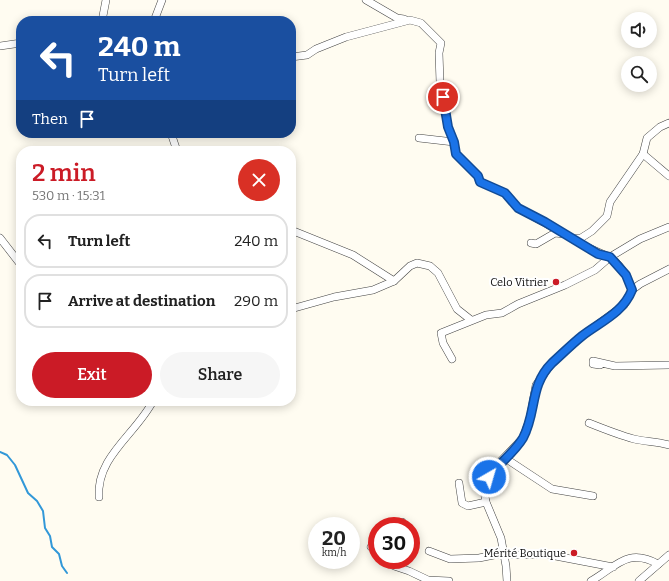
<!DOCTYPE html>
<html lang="en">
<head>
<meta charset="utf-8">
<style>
  :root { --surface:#fff; --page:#f6f6f6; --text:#222; --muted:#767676; --line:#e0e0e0; --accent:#cb1b26 }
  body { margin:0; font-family:Bitter,serif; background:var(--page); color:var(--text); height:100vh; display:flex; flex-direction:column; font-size:15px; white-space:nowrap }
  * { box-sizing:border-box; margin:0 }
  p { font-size:13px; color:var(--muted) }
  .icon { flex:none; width:22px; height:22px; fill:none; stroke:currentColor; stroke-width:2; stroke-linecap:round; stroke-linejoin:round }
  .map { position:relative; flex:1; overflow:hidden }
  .sheet { position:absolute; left:16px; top:146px; width:280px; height:260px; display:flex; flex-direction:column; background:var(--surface); border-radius:16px; box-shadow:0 2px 10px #0003 }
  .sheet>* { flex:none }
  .hud { position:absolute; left:16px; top:16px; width:280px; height:122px; border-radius:16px; box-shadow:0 2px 10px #0003; background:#1a4fa0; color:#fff; overflow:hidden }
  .buttons { position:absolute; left:621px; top:12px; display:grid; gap:8px }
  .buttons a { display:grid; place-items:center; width:36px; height:36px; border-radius:50%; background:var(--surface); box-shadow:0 2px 10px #0003; font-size:20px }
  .speed { position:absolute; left:308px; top:517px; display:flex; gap:8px; font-size:20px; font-weight:700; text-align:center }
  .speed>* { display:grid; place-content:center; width:52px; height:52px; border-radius:50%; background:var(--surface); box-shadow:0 2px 10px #0003; line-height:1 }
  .speed small { font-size:10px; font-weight:400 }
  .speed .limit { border:6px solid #d22; background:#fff; color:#111 }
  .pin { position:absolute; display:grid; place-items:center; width:34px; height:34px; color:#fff; margin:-17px; border:2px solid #fff; border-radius:50%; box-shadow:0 1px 4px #0007 }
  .me { position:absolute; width:44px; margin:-22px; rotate:38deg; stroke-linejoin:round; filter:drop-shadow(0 0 3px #0008) }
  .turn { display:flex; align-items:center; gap:14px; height:84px; padding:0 16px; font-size:18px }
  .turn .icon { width:52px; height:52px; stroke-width:2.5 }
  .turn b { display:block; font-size:28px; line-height:34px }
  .then { display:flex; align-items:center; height:38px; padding:0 16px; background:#0003; gap:8px; font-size:15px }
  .round { display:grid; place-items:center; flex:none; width:42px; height:42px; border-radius:21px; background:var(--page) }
  .summary { display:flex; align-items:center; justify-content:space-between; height:68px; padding:0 16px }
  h1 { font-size:24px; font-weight:600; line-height:30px; color:var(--accent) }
  .action { display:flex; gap:8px; margin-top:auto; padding:8px 16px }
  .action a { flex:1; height:46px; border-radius:24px; background:var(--accent); color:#fff; font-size:16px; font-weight:600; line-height:46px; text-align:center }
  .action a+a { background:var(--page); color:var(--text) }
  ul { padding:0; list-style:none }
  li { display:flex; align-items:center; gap:12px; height:54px; margin:0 8px 6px; padding:0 8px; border:2px solid var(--line); border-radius:16px }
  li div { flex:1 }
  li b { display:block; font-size:15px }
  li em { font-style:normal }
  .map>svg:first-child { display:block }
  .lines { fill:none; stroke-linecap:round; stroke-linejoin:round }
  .stream { stroke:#3298d8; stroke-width:2 }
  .minor-casing { stroke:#424242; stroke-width:8 }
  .minor { stroke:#fff; stroke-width:7 }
  .route-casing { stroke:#114b97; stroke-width:10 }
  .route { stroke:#1a73e8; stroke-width:7 }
  .poi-dot { fill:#cb1b26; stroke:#fff; stroke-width:1.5 }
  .labels { text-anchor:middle; stroke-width:4; stroke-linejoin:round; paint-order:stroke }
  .poi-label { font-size:11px; fill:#0f0f0f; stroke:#fff; text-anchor:end }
</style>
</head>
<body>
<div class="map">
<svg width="669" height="581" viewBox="0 0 669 581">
  <rect width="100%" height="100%" fill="#fffcf1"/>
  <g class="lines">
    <polyline class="stream" points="0,452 7,455 15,465 28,493 37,501 43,511 45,528 50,536 52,547 59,554 62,566 67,573"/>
    <g class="minor-casing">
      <g id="minor">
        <polyline points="366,0 397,18 404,19"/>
        <polyline points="102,21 106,0"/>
        <polyline points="154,21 162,0"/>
        <polyline points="0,46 21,43"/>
        <polyline points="291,57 307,55 316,49 346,37 410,20 421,23 441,43 439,53 440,82 448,127 454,142 456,154 478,176 480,182 505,193 518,208 572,238 581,238 592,231 607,216 610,202 643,154 647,138 660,127 669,123"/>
        <polyline points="171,133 177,151"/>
        <polyline points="419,138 454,142"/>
        <polyline points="643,154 669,176"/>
        <polyline points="291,230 353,255 394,281"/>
        <polyline points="0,238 21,265"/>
        <path d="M572 238C585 248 595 250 609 257 620 263 628 279 632 290"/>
        <polyline points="531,243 536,244 555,233 564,234"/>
        <polyline points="291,309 334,297 373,290 394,281 410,266 417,263 430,266 438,273 457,309 471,320"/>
        <polyline points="452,359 443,343 441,333 486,315 502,313 518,304 565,285 595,270 610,257 640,239 669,227"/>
        <polyline points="600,365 593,364 593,361 615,366 669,365"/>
        <path d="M589 423C604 429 619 435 634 439 646 442 657 441 669 445"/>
        <polyline points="505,458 552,489 593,496"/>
        <polyline points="459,483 462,503 468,506 486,502"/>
        <path d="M99 497C96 457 136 434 153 401"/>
        <polyline points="402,526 402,522"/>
        <polyline points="371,547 377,553"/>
        <polyline points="429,551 450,559 479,558 504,553 517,555 545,554 613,567"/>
        <polyline points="385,560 394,566 409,571 428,580 449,581"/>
        <polyline points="507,581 506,566 501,538 486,502 484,491 488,478 497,465 523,438 530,418 536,385 552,363 582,336 624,305 632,290 640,284 669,269"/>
        <path d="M591 581C616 567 627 547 658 564"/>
        <polyline points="639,581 669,555"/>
      </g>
    </g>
    <use href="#minor" class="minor"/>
  </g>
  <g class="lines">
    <g class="route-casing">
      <path id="route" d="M443 97 448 127 454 142 456 154 478 176 480 182 505 193 518 208 545 222 598 254 610 257 626 275 632 290C623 313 600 322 582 336 572 344 562 354 552 363 529 386 537 412 523 438 514 453 499 463 489 477"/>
    </g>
    <use href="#route" class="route"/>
  </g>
  <g class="poi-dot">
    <circle cx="556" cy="282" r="4"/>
    <circle cx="574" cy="553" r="4"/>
  </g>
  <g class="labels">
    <g class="poi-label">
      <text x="548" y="286">Celo Vitrier</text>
      <text x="566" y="557">Mérité Boutique</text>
    </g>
  </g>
</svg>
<div class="buttons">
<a><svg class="icon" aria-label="sound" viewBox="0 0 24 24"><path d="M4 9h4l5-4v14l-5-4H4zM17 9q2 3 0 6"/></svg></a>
<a><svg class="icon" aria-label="search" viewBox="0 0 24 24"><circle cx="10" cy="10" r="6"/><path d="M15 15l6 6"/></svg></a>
</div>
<div class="speed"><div>20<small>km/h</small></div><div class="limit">30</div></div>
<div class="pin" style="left:443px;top:97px;background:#d93025"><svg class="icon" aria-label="arrive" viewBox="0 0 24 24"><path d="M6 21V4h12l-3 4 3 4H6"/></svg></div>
<svg class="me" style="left:489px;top:477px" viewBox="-20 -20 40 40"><circle r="17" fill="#1a73e8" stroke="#fff" stroke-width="3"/><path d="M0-11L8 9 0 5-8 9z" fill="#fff"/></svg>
<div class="hud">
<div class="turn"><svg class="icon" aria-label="left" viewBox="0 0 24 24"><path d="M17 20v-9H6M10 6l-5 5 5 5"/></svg><div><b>240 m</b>Turn left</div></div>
<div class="then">Then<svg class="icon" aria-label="arrive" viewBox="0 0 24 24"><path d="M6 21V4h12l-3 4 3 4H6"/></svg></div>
</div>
<section class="sheet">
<div class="summary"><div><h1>2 min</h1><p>530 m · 15:31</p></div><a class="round" style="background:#d93025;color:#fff"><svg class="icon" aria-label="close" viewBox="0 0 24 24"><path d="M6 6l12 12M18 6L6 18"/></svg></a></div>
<ul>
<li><svg class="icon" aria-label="left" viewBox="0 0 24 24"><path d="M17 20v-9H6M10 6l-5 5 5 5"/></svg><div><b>Turn left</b></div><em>240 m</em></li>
<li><svg class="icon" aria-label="arrive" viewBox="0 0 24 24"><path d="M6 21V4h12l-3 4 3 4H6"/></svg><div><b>Arrive at destination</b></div><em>290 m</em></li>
</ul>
<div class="action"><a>Exit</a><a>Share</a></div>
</section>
</div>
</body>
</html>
